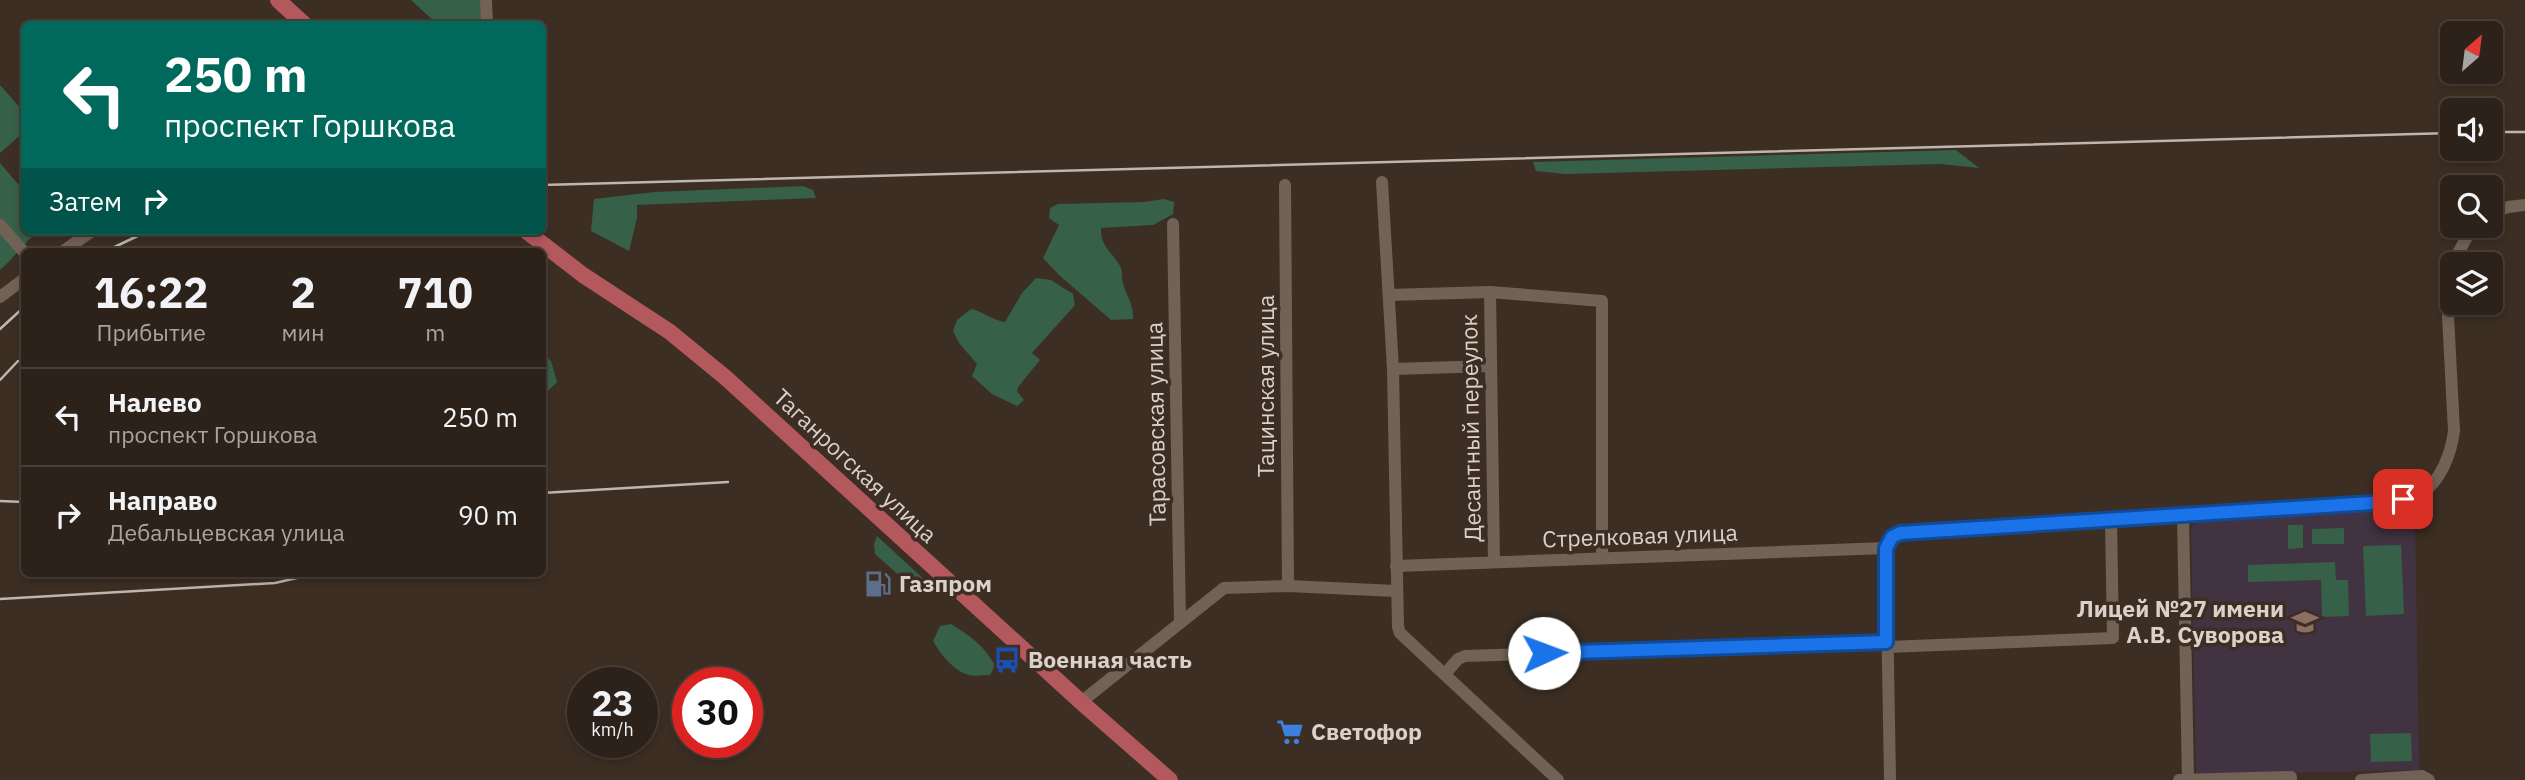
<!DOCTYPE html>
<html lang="ru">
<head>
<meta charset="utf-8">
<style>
  :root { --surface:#2d221a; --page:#352a23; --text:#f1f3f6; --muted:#a7a4a2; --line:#483f39 }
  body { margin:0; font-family:"IBM Plex Sans",sans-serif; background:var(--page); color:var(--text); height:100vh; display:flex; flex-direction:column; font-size:26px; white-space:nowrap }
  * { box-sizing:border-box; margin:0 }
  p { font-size:23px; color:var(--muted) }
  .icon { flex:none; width:38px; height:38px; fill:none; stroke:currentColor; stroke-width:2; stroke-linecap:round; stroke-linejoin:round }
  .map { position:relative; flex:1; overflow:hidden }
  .panel { position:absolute; left:21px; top:248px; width:525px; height:329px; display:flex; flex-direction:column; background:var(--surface); border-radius:10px; box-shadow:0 4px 10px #0003,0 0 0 2px var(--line) }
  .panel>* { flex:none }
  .hud { position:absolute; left:21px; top:21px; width:525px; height:214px; border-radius:10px; box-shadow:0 4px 10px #0003,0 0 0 2px var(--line); background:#00695c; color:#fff; overflow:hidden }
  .needle { width:46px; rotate:28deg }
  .buttons { position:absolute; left:2440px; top:21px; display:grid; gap:14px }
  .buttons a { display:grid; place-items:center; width:63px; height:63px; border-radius:10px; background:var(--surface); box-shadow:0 4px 10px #0003,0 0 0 2px var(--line); font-size:35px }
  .speed { position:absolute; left:567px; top:667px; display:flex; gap:14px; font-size:35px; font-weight:700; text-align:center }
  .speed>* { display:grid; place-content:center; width:91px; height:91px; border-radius:50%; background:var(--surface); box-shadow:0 4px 10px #0003,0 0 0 2px var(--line); line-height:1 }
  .speed small { font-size:18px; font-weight:400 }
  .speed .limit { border:10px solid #d22; background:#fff; color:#111 }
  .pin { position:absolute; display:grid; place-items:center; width:60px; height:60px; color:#fff; margin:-30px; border-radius:14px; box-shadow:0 4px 10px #0006 }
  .me { position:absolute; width:77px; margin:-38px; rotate:88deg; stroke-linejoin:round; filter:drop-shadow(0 0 5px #0008) }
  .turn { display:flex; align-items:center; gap:24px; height:147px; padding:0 28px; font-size:32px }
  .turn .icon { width:91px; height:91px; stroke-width:2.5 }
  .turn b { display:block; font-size:49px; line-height:60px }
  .then { display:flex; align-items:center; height:66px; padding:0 28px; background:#0003; gap:14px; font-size:26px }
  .eta { display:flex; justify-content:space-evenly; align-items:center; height:119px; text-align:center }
  .eta b { font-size:42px; font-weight:700; line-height:49px }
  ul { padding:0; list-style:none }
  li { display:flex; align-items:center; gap:21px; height:98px; padding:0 28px; border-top:2px solid var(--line) }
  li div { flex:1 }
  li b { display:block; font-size:26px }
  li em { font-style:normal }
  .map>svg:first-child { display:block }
  .education { fill:#413341 }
  .green { fill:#366048 }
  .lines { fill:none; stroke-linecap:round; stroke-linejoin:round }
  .minor { stroke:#726256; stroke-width:12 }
  .major { stroke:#b3585d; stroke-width:16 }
  .rail { stroke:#c0b6ae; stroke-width:2.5 }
  .route-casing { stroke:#114b97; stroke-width:18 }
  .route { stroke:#1a73e8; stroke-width:12 }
  .labels { text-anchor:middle; stroke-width:7; stroke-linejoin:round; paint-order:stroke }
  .street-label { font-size:23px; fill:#dbd1ca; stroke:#3c2e23 }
  .poi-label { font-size:23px; font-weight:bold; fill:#dbd1ca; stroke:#3c2e23; text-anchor:start }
</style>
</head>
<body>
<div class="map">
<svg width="2525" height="780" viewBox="0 0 2525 780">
  <rect width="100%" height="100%" fill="#3c2e23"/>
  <polygon class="education" points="2415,507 2419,770 2196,775 2191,528 2194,524 2203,520"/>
  <g class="green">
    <polygon points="411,0 482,0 485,24 437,24"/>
    <polygon points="0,85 24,112 24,132 0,153"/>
    <polygon points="1956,150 1979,168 1940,164 1565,174 1536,171 1533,162"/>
    <path d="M0 163 24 191V231H39C23 243 15 257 0 270Z"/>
    <polygon points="803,186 813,190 816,198 637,205 637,218 629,251 591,231 594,199 655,192"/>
    <path d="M1164 199 1174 202 1173 214 1153 225 1101 228C1100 246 1113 253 1120 266 1123 271 1121 277 1123 283 1126 296 1134 304 1133 319L1111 320 1059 275 1043 258 1059 225 1049 218 1050 208 1058 204 1144 202Z"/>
    <path d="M1036 278 1051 280 1073 294 1075 305 1032 353 1040 360 1018 387 1017 391 1024 400 1017 406 992 394 972 376 977 364 959 343 953 331 957 320 971 309C984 312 992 320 1005 322L1022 293Z"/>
    <polygon points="542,352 551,361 557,382 547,392 543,393"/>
    <polygon points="2288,525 2303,525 2303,548 2288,549"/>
    <polygon points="2344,528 2344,544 2312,544 2312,529"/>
    <polygon points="877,536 928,583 922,586 911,586 875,554 874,544"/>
    <polygon points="2401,545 2404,614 2366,616 2363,546"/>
    <polygon points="2335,562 2336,580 2348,580 2349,616 2322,617 2321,580 2248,582 2248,565"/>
    <path d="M951 624C969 635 986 647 995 666L990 675C983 675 972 677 966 674 952 669 940 653 933 641L940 626Z"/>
    <polygon points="2411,733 2412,761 2371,762 2370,734"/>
  </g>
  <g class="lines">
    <g class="minor">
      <polyline points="486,0 487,24"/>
      <polyline points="1382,182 1393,369 1398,627 1400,633 1558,780"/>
      <polyline points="1285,185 1288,586"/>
      <polyline points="2490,214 2508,207 2525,205"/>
      <polyline points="1173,224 1180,623"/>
      <polyline points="0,225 24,252"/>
      <polyline points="62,252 92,231"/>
      <polyline points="2452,264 2473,226"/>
      <polyline points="1490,292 1494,562"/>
      <polyline points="1389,295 1490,292 1602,301 1602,558"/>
      <polyline points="0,297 24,279"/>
      <polyline points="1393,369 1491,366"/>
      <polyline points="2183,515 2188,780"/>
      <polyline points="1396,566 1886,548"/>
      <polyline points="1887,647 2113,638 2111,520"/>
      <polyline points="1445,674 1458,659 1465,656 1886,642"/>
      <polyline points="1081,702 1224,588 1288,586 1396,591"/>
      <path d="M1890 780 1886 548 1892 537 1900 533 2387 502C2397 500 2412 500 2420 495 2441 481 2451 454 2454 431L2447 296 2452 265"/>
      <polyline points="2179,780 2291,777 2291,780"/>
      <polyline points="2361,780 2422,776 2429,780"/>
    </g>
    <g class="major">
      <polyline points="278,0 304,24"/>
      <polyline points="526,231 583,275 670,332 726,378 1081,702 1170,780"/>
    </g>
    <g class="rail">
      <polyline points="2490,132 2525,132"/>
      <polyline points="542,185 2452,133"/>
      <polyline points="104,252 148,231"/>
      <polyline points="0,329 24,307"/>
      <polyline points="0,380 18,361"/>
      <polyline points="542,493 728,482"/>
      <polyline points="0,501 24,502"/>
      <polyline points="0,599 275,583 314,574"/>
    </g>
  </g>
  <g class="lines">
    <g class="route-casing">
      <polyline id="route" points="1544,653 1886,642 1886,548 1892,537 1900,533 2387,502 2403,499"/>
    </g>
    <use href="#route" class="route"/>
  </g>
  <defs>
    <g id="fuel-bare" transform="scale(2.1)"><path d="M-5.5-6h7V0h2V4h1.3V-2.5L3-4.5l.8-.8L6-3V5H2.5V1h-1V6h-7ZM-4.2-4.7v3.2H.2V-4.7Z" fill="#5c6f8a" stroke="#3c2e23" stroke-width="2.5" paint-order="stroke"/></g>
    <g id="school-bare" transform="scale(2.1)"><path d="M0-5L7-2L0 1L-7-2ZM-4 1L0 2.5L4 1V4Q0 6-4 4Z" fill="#8d6e63" stroke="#3c2e23" stroke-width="2.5" paint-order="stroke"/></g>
    <g id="bus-bare" transform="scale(2.1)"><path d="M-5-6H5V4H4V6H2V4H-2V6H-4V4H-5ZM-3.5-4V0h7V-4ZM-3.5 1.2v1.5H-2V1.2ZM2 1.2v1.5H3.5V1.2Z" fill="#1a4fb4" stroke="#3c2e23" stroke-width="2.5" paint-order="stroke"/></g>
    <g id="supermarket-bare" transform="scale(2.1)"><path d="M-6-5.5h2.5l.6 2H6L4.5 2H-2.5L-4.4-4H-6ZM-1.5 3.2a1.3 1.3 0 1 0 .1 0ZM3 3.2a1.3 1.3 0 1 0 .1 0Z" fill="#3f7fe0" stroke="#3c2e23" stroke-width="2.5" paint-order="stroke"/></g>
  </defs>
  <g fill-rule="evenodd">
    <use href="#fuel-bare" x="878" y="584"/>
    <use href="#school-bare" x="2305" y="622"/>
    <use href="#bus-bare" x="1007" y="660"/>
    <use href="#supermarket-bare" x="1290" y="732"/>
  </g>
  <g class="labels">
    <g class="street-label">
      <text transform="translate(1266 386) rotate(-90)" y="8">Тацинская улица</text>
      <text transform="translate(1156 424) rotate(-91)" y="8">Тарасовская улица</text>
      <text transform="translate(1471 428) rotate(-91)" y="8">Десантный переулок</text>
      <text transform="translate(855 466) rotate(43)" y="8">Таганрогская улица</text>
      <text transform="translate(1640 536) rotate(-2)" y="8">Стрелковая улица</text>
    </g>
    <g class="poi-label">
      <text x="899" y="592">Газпром</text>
      <text x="2284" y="617" text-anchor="end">Лицей №27 имени<tspan x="2284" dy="26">А.В. Суворова</tspan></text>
      <text x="1028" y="668">Военная часть</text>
      <text x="1311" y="740">Светофор</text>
    </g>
  </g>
</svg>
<div class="buttons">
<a><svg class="needle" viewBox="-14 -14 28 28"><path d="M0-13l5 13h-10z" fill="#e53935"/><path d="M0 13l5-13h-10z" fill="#a7a4a2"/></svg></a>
<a><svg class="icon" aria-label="sound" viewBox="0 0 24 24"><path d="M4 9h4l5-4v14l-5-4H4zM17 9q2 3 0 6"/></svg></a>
<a><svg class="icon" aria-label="search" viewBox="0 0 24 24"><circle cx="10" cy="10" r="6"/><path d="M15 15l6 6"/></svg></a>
<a><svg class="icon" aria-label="layers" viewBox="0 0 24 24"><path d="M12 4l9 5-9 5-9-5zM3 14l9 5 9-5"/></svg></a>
</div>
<div class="speed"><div>23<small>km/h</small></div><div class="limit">30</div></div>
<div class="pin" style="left:2403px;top:499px;background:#d93025"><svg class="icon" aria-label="arrive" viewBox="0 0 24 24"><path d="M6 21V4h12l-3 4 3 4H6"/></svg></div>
<svg class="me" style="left:1544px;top:653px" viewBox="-20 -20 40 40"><circle r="19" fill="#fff"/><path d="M0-13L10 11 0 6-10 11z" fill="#1a73e8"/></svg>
<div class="hud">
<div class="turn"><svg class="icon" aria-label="left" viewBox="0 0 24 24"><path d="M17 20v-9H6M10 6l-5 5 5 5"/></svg><div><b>250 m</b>проспект Горшкова</div></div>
<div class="then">Затем<svg class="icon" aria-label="right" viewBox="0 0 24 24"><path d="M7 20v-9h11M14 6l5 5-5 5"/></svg></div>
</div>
<section class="panel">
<div class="eta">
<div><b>16:22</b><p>Прибытие</p></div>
<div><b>2</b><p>мин</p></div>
<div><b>710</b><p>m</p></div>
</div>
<ul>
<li><svg class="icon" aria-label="left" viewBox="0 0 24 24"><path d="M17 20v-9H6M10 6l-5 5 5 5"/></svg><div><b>Налево</b><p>проспект Горшкова</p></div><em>250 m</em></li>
<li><svg class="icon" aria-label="right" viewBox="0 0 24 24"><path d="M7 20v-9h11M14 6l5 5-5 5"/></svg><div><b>Направо</b><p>Дебальцевская улица</p></div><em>90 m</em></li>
</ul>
</section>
</div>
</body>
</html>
